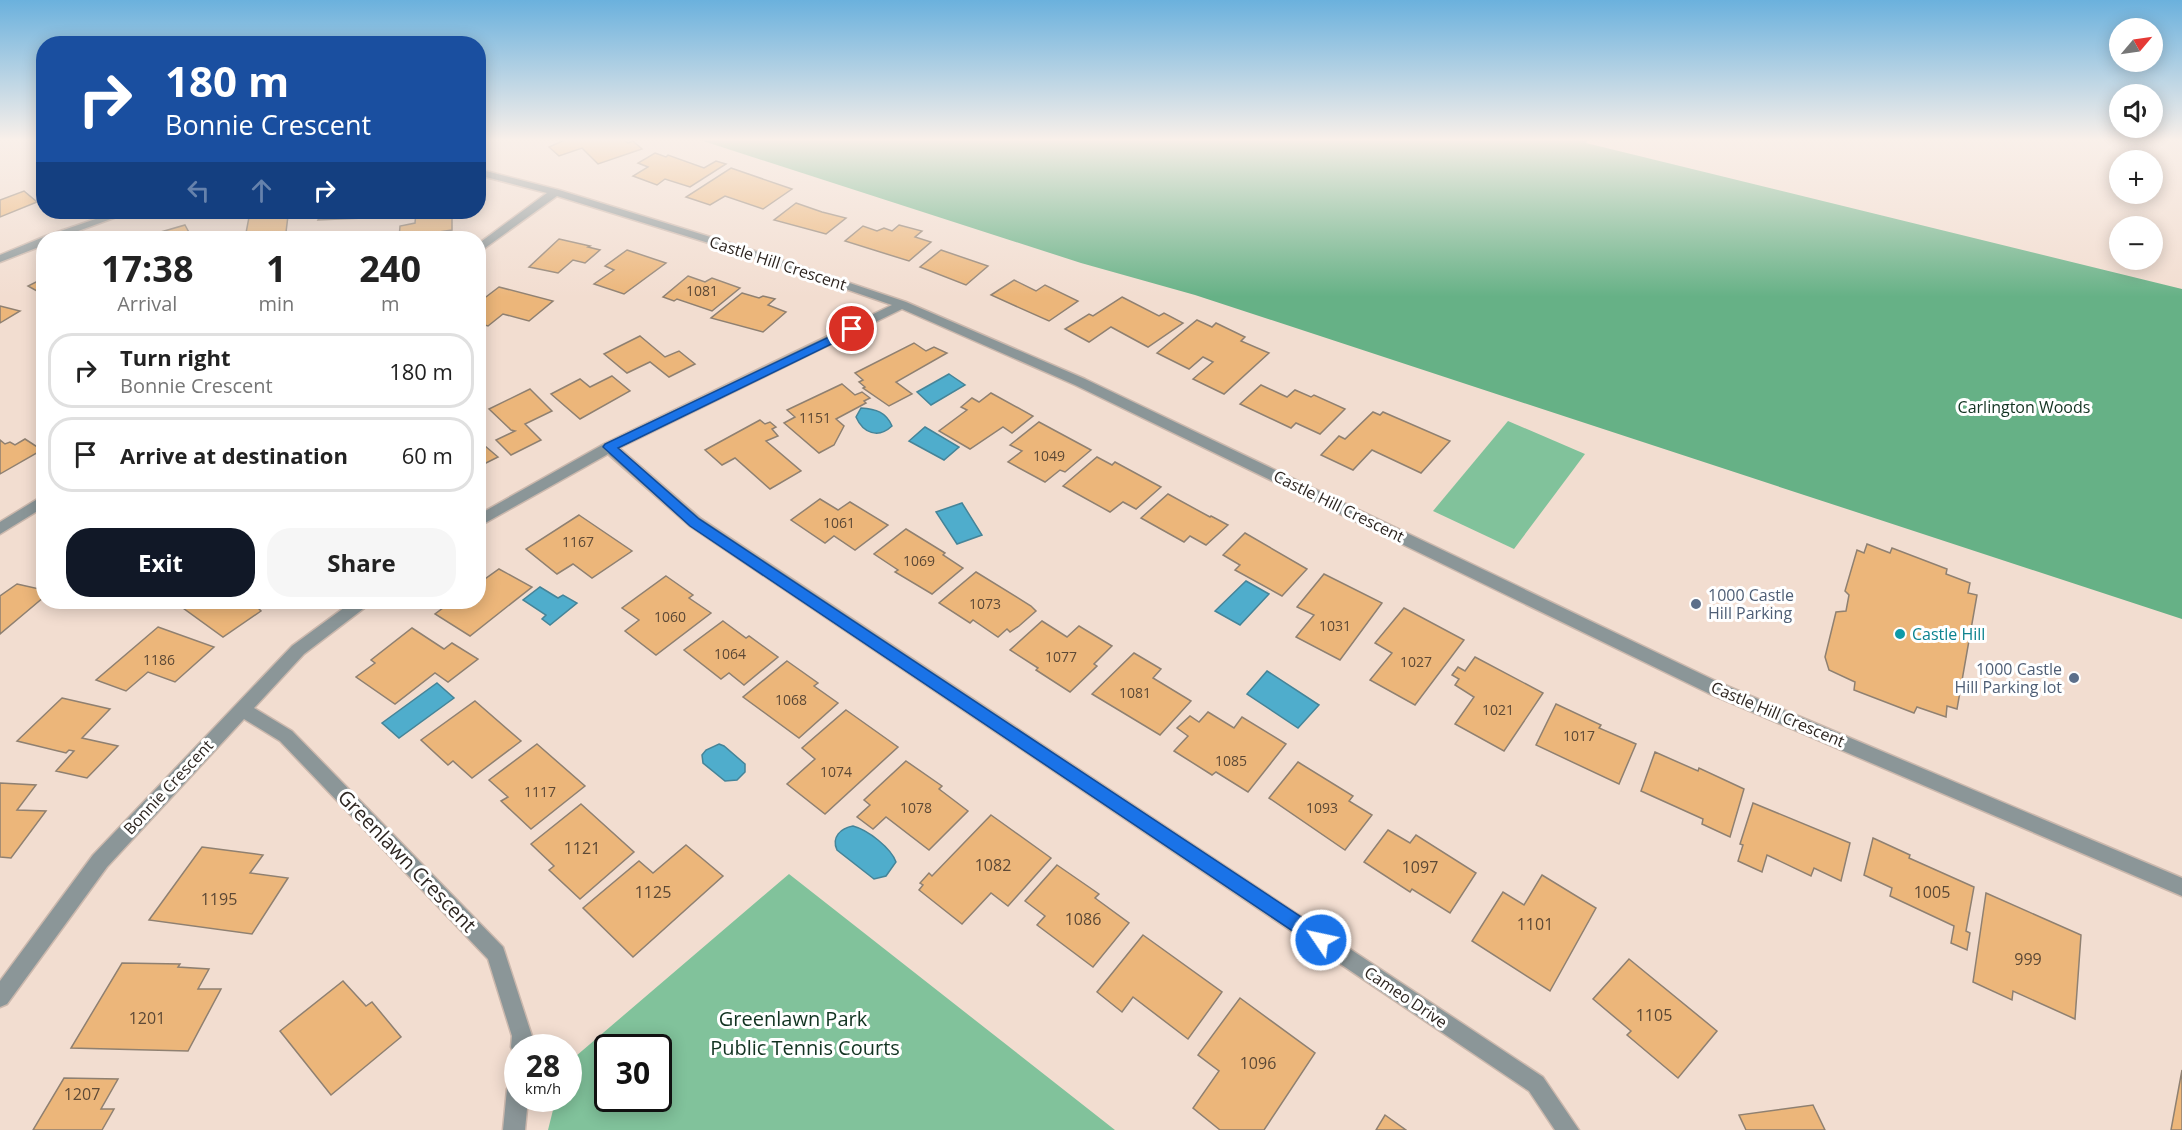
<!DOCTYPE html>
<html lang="en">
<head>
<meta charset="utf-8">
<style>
  :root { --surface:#fff; --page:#f6f6f6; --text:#222; --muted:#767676; --line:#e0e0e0; --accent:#111827 }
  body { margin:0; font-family:"Open Sans",sans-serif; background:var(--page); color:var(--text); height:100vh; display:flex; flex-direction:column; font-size:22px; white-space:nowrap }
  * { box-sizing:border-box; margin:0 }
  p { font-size:20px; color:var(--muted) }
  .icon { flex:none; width:33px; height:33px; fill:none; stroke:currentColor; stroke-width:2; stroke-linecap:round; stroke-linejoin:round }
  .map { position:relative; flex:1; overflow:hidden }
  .sheet { position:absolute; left:36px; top:231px; width:450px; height:378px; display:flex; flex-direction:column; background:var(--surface); border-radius:24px; box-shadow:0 3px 15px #0003 }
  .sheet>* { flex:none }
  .guide { position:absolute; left:36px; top:36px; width:450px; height:183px; border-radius:24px; box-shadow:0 3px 15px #0003; background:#1a4fa0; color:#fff; overflow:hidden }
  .needle { width:39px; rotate:61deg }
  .buttons { position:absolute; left:2109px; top:18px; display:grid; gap:12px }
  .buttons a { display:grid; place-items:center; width:54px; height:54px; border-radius:50%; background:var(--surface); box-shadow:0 3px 15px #0003; font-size:30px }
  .speed { position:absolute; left:504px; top:1034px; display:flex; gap:12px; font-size:30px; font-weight:700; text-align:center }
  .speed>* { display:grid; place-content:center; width:78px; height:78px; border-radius:50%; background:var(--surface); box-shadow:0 3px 15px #0003; line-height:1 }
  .speed small { font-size:15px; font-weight:400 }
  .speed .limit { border:3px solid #111; border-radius:9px; background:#fff; color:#111 }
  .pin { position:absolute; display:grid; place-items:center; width:51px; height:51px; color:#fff; margin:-26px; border:3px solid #fff; border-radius:50%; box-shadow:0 2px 6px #0007 }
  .me { position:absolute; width:66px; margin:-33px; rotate:304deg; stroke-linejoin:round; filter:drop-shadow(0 0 4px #0008) }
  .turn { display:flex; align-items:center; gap:21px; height:126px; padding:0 30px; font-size:27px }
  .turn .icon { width:78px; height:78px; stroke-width:2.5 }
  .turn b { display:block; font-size:42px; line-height:51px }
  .lanes { display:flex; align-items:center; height:57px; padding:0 30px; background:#0003; justify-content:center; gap:30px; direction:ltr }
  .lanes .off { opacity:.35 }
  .eta { display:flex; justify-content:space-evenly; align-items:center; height:102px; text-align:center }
  .eta b { font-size:36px; font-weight:700; line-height:42px }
  .action { display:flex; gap:12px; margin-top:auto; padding:12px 30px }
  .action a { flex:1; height:69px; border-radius:24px; background:var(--accent); color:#fff; font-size:24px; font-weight:700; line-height:69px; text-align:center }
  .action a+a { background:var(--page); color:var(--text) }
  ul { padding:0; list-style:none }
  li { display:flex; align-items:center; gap:18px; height:75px; margin:0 12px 9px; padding:0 18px; border:3px solid var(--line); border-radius:24px }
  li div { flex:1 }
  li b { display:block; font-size:22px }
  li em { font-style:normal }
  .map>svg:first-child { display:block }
  .green { fill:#81c29b; fill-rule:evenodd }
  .forest { fill:#66b186 }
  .water { fill:#4fadcc; stroke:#458498; stroke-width:1.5 }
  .building { fill:#ecb67a; stroke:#8f8071; stroke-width:1.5 }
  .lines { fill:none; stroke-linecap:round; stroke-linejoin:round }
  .minor-casing { stroke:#cbb8ad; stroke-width:3 }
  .minor { fill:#8b9698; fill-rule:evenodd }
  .route { fill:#1a73e8; stroke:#114b97; stroke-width:1.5 }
  .service-dot { fill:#5c6f8a; stroke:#fff; stroke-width:2 }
  .culture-dot { fill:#0f9aa8; stroke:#fff; stroke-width:2 }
  .labels { text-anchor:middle; stroke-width:6; stroke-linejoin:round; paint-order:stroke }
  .number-label { font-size:14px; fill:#5d4936 }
  .street-label { font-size:16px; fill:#2d2520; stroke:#fff }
  .park-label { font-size:16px; fill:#123321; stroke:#fff }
  .service-label { font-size:16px; fill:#4e5e75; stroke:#fff; text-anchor:start }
  .culture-label { font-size:16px; fill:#0d838f; stroke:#fff; text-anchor:start }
  .near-number-label { font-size:16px; fill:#5d4936 }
  .near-street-label { font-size:20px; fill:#2d2520; stroke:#fff }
  .near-park-label { font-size:20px; fill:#123321; stroke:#fff }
</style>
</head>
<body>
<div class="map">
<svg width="2182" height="1130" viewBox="0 0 2182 1130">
  <rect width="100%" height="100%" fill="#f2ddd0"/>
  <g class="green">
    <polygon points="1508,421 1585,454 1514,549 1433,511"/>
    <path d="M789 874 1115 1130H548L556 1098H568L569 1062ZM608 1047H658V1098H608Z"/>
  </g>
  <polygon class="forest" points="697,139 1589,139 1586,143 2182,289 2182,619 1195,295 1081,263"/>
  <g class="water">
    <polygon points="949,374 965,385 931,405 917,392"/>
    <path d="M861 408C876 409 886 412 892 426 878 439 863 433 856 417Z"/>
    <polygon points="925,427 959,447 944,460 909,441"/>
    <polygon points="962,503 982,535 957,544 936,512"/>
    <polygon points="1246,581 1269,594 1240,625 1215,611"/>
    <polygon points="540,587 558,598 563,595 577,603 550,625 542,619 546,615 523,600"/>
    <polygon points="1267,671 1319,705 1298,728 1247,694"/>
    <polygon points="437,683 454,698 399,738 382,723"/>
    <polygon points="719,744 724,746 745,764 745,772 737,780 725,781 703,763 702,755 706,750"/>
    <path d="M853 826C868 830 891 848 896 862L886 876 874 879 837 850C831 837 841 828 853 826Z"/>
  </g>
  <g class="building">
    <polygon points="567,139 623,139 628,143 633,141 642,149 598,164 582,148 559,156 549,147"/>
    <polygon points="655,153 666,157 668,155 704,168 716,161 726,164 690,187 665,179 657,185 633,176 648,167 638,163"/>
    <polygon points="731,168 792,189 763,209 725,196 710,205 686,197"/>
    <polygon points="24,191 37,202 0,217 0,200"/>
    <polygon points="796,203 822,212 846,218 826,234 774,220"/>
    <polygon points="250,212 301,212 301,214 288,216 286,232 245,238"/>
    <polygon points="332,212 382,212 380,214 366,214 364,218 318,220 321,215 330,215"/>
    <polygon points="416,212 449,212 449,216 452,216 452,230 399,238 400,226 415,223"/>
    <polygon points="185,225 192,238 140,238"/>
    <polygon points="899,225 922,231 915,237 931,242 909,261 845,241 863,226 877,231 884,228 892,231"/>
    <polygon points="559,239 590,246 588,247 600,250 585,263 573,260 558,273 529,267"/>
    <polygon points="627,250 666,263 624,294 594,284 614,270 605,266"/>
    <polygon points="941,250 988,266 966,285 920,267"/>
    <polygon points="688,276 705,282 712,278 740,288 712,311 677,299 674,301 663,297"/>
    <polygon points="44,278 44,295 28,286"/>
    <polygon points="1014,280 1036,291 1045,285 1078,301 1049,321 991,295"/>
    <polygon points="499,287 553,301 529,321 503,314 488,326 478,323 478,303"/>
    <polygon points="742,293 759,298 763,296 775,299 768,305 786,312 763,332 711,318"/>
    <polygon points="1122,297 1159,316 1164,313 1183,323 1148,347 1111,327 1089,342 1065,329 1089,314 1093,316"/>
    <polygon points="0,306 20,311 0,323"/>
    <polygon points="1197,320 1212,327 1216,323 1245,337 1241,341 1269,353 1224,394 1193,379 1213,362 1203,357 1189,369 1157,353"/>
    <polygon points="640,336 665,357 679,351 695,364 669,377 650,362 627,373 604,354"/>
    <polygon points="914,343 926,351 934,347 947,353 896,382 912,394 889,406 863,388 865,387 859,382 863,380 855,373"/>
    <polygon points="612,376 630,391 580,419 551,394 580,379 590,387"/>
    <polygon points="842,384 855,395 862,392 870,398 864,401 866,403 836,419 844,426 834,445 819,453 784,423 795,417 787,410"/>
    <polygon points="1261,385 1287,397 1295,390 1311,397 1314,395 1345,409 1320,434 1296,423 1291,428 1240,404"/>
    <polygon points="530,389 552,411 525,424 541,440 511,455 496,440 515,431 511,430 489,409"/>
    <polygon points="991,393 1033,416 1012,433 1003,427 970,449 939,431 967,410 961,407 972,398 979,402"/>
    <polygon points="1373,412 1380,415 1383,412 1450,441 1421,473 1372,450 1353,470 1321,455 1339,436 1345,439"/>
    <polygon points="760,420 765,424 770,422 776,427 772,429 778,436 766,441 801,471 770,489 735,458 722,465 705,450"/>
    <polygon points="1039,422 1091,450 1065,472 1060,470 1045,482 1008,462 1022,451 1010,445"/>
    <polygon points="25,439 42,450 0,474 0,440 5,444 10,442 15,445"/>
    <polygon points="478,440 498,457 478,467"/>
    <polygon points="1097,457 1112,465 1115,462 1161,487 1136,509 1123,502 1110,512 1063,486"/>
    <polygon points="1168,494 1210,517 1211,516 1228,525 1206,545 1190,536 1184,542 1141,518"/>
    <polygon points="820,499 838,510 850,502 888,525 855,550 834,536 825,543 791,520"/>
    <polygon points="579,515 632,551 592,578 573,564 557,574 526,549"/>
    <polygon points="906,529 945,553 943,555 963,568 932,594 895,572 898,570 874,554"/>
    <polygon points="1245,533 1307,569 1282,596 1235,570 1240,565 1223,555"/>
    <polygon points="1867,544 1890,553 1892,548 1947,569 1946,574 1970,583 1968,593 1977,595 1957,709 1947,706 1946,717 1917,707 1914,713 1854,690 1855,682 1829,670 1825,657 1836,612 1846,611 1849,595 1845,591 1857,550 1864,553"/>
    <polygon points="499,569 532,587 470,636 435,614 451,602 478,602 478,584"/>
    <polygon points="976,572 1031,606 1036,611 1019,626 1010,632 1007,629 998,637 973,620 970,623 939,603"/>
    <polygon points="1324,574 1382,603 1340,660 1296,637 1314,615 1297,607"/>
    <polygon points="666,576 693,595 689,598 711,613 656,655 625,631 639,620 622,608"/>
    <polygon points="17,584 44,590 44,597 0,634 0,596"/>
    <polygon points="193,602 270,602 259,609 261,611 223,637 183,608"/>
    <polygon points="1404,608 1464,640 1415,705 1370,680 1392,653 1375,643"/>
    <polygon points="723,621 746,638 749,636 778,657 744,685 729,673 721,679 684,650"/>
    <polygon points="1042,621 1067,637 1079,626 1112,646 1094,664 1097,666 1070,692 1036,670 1038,668 1010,650"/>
    <polygon points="158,627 214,647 175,682 148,672 126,691 96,680"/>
    <polygon points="412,628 444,649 452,643 478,659 448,682 435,673 395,704 356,677 375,663 371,660"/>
    <polygon points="1134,653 1161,669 1153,678 1191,701 1160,735 1092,694"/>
    <polygon points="1475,657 1543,693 1504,751 1455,724 1474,697 1455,685 1459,679 1452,675 1458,667 1465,671"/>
    <polygon points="787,661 818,683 814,686 838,703 799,738 743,697"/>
    <polygon points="62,698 110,709 82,738 118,746 87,778 56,771 74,751 69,750 66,753 17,741"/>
    <polygon points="475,701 521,741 472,778 453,761 448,765 421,740"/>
    <polygon points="1556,704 1601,725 1599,728 1636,744 1619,784 1536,745"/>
    <polygon points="846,710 898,747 825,814 787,784 815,759 802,748"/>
    <polygon points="1208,712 1234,728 1242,717 1286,744 1248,792 1216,772 1212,775 1174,751 1188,736 1177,728 1190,716 1199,722"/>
    <polygon points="537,744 585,786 531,829 501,801 508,797 489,780"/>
    <polygon points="1655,752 1698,771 1699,768 1744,789 1730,837 1702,824 1703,819 1641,791"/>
    <polygon points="906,761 942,786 939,789 968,811 929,850 886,817 873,829 857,817 870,805 864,800"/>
    <polygon points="1298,762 1353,796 1349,801 1372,815 1345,850 1269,798"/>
    <polygon points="0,783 36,785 17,810 46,811 11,858 0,857"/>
    <polygon points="1753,803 1850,843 1841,881 1814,868 1811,876 1767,855 1762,872 1738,861 1743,845 1740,844"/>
    <polygon points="581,804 634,852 580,899 549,870 554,866 531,844"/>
    <polygon points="991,815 1051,858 1008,906 991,893 962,924 919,890 923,885 920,883 929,873 932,876"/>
    <polygon points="1388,830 1410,843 1416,835 1476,873 1450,913 1412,889 1410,892 1364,862"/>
    <polygon points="1873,838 1910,855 1909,858 1974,887 1966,931 1970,933 1967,950 1951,943 1954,926 1890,896 1892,888 1864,875"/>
    <polygon points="686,845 723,876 633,957 583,908 639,861 653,873"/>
    <polygon points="202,847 263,855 250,873 288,878 252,934 149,920"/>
    <polygon points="1057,865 1099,894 1095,898 1129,923 1093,967 1037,925 1045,916 1025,901"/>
    <polygon points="1542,875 1596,908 1550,991 1472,941 1503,892 1524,905"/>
    <polygon points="1986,893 2081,935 2075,1019 2013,991 2012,1000 1973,982"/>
    <polygon points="1143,935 1222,992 1188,1039 1133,997 1122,1012 1097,992"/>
    <polygon points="1629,959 1717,1031 1678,1078 1627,1035 1631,1031 1593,999"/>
    <polygon points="122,963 180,964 178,967 209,969 198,989 221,989 188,1051 71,1048"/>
    <polygon points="343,981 366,1006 372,1002 401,1037 331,1095 280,1031"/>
    <polygon points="1240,998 1315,1053 1264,1130 1220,1130 1193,1108 1219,1071 1198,1055"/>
    <polygon points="2182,1070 2182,1130 2171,1130"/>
    <polygon points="64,1078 118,1079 101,1109 114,1109 102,1130 33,1130"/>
    <polygon points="1813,1105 1825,1130 1746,1130 1739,1115"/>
    <polygon points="1385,1115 1406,1130 1376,1130"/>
  </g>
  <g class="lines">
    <g class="minor-casing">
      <g id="minor">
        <polygon points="478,169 559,190 749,249 906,302 1085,379 1720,683 2182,878 2182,896 1708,693 1075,385 902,309 619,448 700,518 1543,1077 1579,1130 1555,1130 1529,1091 690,526 608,454 478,527 478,515 604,444 892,305 741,253 557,196 478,253 478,244 547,193 478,175"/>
        <polygon points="116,212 130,212 59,238 44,238 44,245 0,262 0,255 46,236"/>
        <polygon points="44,495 44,507 0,534 0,522"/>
        <polygon points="352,602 370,602 367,606 304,654 254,708 292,731 503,947 532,1036 531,1047 518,1047 518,1056 514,1054 511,1047 512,1036 488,959 280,741 244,719 107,867 7,1004 0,1007 0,981 93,855 292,646"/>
        <polygon points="518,1079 518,1098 528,1098 525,1130 503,1130 507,1089 511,1082"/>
      </g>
    </g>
    <use href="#minor" class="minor"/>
  </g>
  <linearGradient id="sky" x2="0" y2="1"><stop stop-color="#6bb1dd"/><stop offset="0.47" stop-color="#f9f0ea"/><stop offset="1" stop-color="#f9f0ea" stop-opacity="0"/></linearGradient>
  <rect width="2182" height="297" fill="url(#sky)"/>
  <polygon class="route" points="852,326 856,327 856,332 618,448 699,519 1327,934 1330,940 1327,946 1321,949 1315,946 690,526 603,447 605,444"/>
  <g class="service-dot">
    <circle cx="1696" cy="604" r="6"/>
    <circle cx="2074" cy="678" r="6"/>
  </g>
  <circle class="culture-dot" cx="1900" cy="634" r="6"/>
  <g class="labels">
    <g class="number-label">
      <text x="702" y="296">1081</text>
      <text x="815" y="423">1151</text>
      <text x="1049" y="461">1049</text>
      <text x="839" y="528">1061</text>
      <text x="578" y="547">1167</text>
      <text x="919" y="566">1069</text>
      <text x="985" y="609">1073</text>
      <text x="670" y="622">1060</text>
      <text x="1335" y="631">1031</text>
      <text x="730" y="659">1064</text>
      <text x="1061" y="662">1077</text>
      <text x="159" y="665">1186</text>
      <text x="1416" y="667">1027</text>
      <text x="1135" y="698">1081</text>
      <text x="791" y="705">1068</text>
      <text x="1498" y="715">1021</text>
      <text x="1579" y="741">1017</text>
      <text x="1231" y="766">1085</text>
      <text x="836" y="777">1074</text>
      <text x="540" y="797">1117</text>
      <text x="916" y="813">1078</text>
      <text x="1322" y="813">1093</text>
    </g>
    <g class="street-label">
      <text transform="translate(778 263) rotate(18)" y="6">Castle Hill Crescent</text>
      <text transform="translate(1339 506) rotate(26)" y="6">Castle Hill Crescent</text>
      <text transform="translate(1778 714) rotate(23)" y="6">Castle Hill Crescent</text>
      <text transform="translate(168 787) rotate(-47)" y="6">Bonnie Crescent</text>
      <text transform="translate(1406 997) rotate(34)" y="6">Cameo Drive</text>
    </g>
    <g class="park-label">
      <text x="2024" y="413">Carlington Woods</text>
    </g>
    <g class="service-label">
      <text x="1708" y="601">1000 Castle<tspan x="1708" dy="18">Hill Parking</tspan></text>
      <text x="2062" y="675" text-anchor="end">1000 Castle<tspan x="2062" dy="18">Hill Parking lot</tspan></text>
    </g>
    <g class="culture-label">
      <text x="1912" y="640">Castle Hill</text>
    </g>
    <g class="near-number-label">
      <text x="582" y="854">1121</text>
      <text x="993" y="871">1082</text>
      <text x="1420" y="873">1097</text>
      <text x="653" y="898">1125</text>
      <text x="1932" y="898">1005</text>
      <text x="219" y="905">1195</text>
      <text x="1083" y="925">1086</text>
      <text x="1535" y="930">1101</text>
      <text x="2028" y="965">999</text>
      <text x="1654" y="1021">1105</text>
      <text x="147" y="1024">1201</text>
      <text x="1258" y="1069">1096</text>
      <text x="82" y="1100">1207</text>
    </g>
    <g class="near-street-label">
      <text transform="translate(407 861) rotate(46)" y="7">Greenlawn Crescent</text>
    </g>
    <g class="near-park-label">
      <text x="793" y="1026">Greenlawn Park</text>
      <text x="805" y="1055">Public Tennis Courts</text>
    </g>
  </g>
</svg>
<div class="buttons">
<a><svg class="needle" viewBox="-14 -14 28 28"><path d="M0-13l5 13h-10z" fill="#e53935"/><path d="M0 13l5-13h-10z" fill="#767676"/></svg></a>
<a><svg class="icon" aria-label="sound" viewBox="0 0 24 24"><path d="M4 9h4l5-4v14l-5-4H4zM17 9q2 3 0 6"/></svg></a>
<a>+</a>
<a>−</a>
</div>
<div class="speed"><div>28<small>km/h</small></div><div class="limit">30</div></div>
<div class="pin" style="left:852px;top:329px;background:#d93025"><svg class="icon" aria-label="arrive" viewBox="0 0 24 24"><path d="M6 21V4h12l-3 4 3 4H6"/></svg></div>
<svg class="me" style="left:1321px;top:940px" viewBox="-20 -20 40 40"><circle r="17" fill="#1a73e8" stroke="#fff" stroke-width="3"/><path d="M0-11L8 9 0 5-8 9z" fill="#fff"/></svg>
<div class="guide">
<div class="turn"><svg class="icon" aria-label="right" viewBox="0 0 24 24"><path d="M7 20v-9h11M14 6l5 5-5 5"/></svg><div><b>180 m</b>Bonnie Crescent</div></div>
<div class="lanes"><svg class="icon off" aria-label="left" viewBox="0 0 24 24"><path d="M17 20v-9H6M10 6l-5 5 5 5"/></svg><svg class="icon off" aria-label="ahead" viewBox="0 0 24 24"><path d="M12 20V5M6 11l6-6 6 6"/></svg><svg class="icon" aria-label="right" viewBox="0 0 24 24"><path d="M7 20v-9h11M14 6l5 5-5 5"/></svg></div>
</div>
<section class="sheet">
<div class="eta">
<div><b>17:38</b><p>Arrival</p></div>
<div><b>1</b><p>min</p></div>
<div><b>240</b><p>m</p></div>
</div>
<ul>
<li><svg class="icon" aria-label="right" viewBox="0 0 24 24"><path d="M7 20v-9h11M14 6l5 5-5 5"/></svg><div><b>Turn right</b><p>Bonnie Crescent</p></div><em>180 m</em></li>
<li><svg class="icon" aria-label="arrive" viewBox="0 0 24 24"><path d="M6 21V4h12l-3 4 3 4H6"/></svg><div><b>Arrive at destination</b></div><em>60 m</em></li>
</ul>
<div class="action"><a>Exit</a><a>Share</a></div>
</section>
</div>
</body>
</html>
